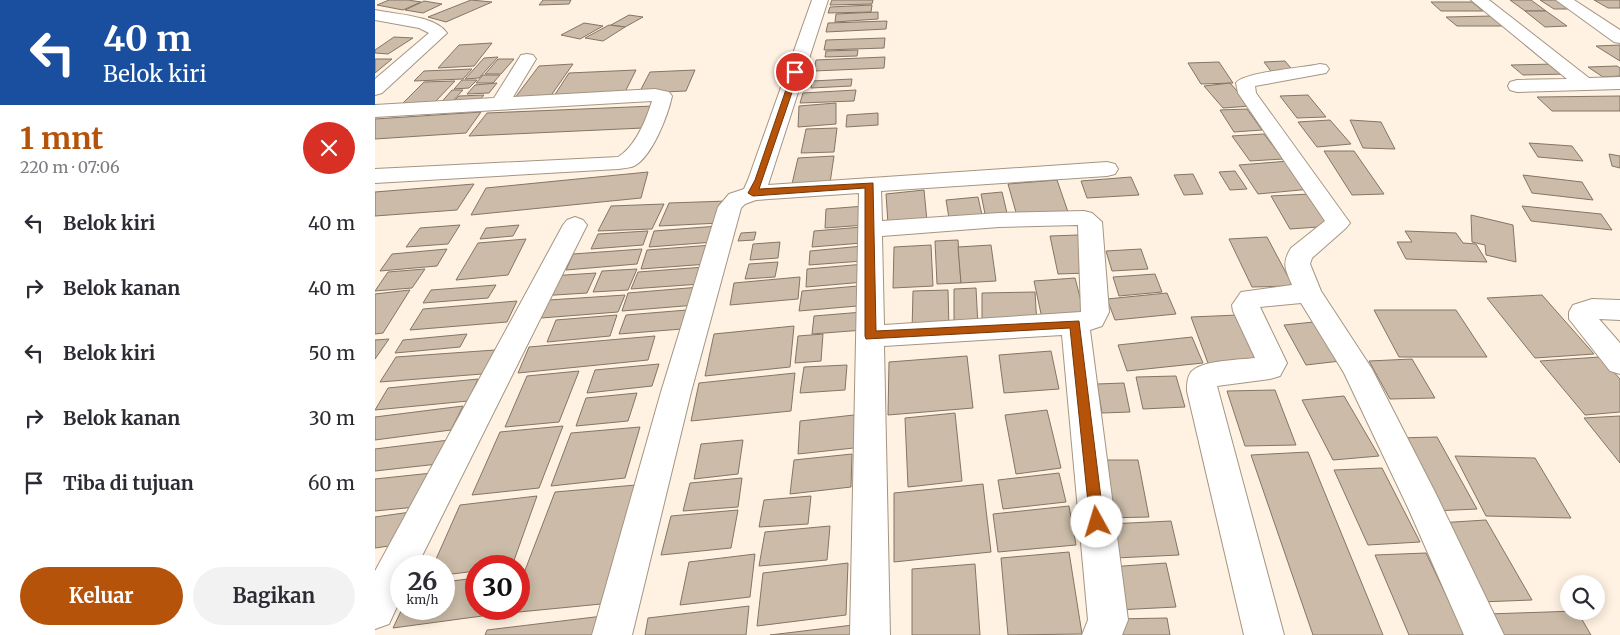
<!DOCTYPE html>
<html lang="id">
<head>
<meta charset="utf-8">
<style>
  :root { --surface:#fff; --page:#f2f2f3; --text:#2b2b33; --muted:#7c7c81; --accent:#b45309 }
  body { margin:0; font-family:Merriweather,serif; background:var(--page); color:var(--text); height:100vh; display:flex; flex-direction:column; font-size:19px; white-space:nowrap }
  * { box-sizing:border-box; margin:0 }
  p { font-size:16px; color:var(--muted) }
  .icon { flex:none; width:28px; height:28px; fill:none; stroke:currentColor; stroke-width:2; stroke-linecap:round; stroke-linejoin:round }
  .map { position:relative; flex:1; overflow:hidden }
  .sheet { display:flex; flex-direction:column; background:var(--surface); width:375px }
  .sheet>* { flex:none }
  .top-card { background:#1a4fa0; color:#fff; overflow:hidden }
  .tools { position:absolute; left:1185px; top:575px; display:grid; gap:10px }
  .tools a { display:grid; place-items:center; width:45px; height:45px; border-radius:50%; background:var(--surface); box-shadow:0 2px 12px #0003; font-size:25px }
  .speed { position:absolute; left:15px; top:555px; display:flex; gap:10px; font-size:25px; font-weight:700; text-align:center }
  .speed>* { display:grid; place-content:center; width:65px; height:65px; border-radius:50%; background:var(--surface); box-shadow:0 2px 12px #0003; line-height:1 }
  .speed small { font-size:12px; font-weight:400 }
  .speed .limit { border:8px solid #d22; background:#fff; color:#111 }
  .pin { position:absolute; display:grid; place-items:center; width:42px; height:42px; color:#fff; margin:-21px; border:2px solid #fff; border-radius:50%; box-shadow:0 1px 5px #0007 }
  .me { position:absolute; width:55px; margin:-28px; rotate:354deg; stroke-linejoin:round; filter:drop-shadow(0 0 4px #0008) }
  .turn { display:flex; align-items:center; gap:18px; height:105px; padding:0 20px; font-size:22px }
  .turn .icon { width:65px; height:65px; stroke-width:2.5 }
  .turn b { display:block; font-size:35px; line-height:42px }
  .round { display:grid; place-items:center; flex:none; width:52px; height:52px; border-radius:26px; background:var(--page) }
  .head { display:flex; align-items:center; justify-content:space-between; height:85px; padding:0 20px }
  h1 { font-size:30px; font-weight:700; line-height:38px; color:var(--accent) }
  .button { display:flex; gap:10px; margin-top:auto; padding:10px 20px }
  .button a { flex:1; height:58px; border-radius:30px; background:var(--accent); color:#fff; font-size:20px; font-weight:700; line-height:58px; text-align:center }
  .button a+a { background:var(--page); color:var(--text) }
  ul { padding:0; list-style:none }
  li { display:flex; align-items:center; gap:15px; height:65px; padding:0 20px }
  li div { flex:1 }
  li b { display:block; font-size:19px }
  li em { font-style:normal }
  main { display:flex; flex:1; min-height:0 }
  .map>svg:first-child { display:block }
  .building { fill:#cbbba8; stroke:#847564 }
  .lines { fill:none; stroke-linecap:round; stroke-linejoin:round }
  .minor-casing { stroke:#a49583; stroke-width:2 }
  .minor { fill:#fff; fill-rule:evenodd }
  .route { fill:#b45309; stroke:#753606 }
</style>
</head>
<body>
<main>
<section class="sheet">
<div class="top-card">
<div class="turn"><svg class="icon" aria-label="left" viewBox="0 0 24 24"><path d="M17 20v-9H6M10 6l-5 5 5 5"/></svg><div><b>40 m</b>Belok kiri</div></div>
</div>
<div class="head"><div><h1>1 mnt</h1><p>220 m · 07:06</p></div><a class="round" style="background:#d93025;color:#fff"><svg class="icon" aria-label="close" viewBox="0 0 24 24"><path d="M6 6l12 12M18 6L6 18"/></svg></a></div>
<ul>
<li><svg class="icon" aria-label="left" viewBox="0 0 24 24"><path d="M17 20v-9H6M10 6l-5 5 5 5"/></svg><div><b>Belok kiri</b></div><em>40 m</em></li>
<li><svg class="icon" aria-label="right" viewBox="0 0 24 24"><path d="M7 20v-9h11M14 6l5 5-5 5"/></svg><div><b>Belok kanan</b></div><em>40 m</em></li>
<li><svg class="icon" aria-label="left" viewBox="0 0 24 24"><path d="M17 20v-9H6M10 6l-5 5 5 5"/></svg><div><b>Belok kiri</b></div><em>50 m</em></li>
<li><svg class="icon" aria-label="right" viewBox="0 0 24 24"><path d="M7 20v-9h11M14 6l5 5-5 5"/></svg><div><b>Belok kanan</b></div><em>30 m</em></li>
<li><svg class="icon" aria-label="arrive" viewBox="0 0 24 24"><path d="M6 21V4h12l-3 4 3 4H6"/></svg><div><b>Tiba di tujuan</b></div><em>60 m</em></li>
</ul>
<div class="button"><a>Keluar</a><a>Bagikan</a></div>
</section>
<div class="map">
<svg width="1245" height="635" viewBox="0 0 1245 635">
  <rect width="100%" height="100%" fill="#fff2e2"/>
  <g class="building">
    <polygon points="14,0 33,0 46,2 28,10 2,5"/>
    <polygon points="96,0 117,2 71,22 53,17"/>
    <polygon points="168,0 196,0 194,4 164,5"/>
    <polygon points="457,0 498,0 497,4 455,5"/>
    <polygon points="1135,0 1156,0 1171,11 1150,11"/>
    <polygon points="1165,0 1186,0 1200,9 1179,9"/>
    <polygon points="1219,0 1245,0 1245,8 1233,8"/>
    <polygon points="49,1 67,4 48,13 30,10"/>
    <polygon points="1056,2 1097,2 1108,11 1066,11"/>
    <polygon points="497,5 496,12 453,13 455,7"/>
    <polygon points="1150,11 1171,11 1192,26 1170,27"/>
    <polygon points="503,12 503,19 460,22 461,14"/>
    <polygon points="254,15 268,17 250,27 236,25"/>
    <polygon points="1117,16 1129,26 1082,26 1071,17"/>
    <polygon points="512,21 511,29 451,32 453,23"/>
    <polygon points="209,23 228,26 205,39 186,35"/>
    <polygon points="234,25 250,27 228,41 210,38"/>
    <polygon points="19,37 38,38 13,54 0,53 0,50"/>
    <polygon points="510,38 509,48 449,50 451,40"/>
    <polygon points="117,43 99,66 63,68 84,45"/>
    <polygon points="1245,45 1245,61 1221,46"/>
    <polygon points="483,50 482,56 450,57 451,51"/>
    <polygon points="123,57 104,78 90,79 109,58"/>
    <polygon points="510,57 509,68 439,71 441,60"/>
    <polygon points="0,59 17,59 0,73"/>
    <polygon points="123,59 139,59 126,74 110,74"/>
    <polygon points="910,61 920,73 898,74 889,62"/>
    <polygon points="844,62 858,83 826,84 813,63"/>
    <polygon points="198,64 175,97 139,99 164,66"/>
    <polygon points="1180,64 1193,74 1148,75 1136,65"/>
    <polygon points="1242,66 1245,68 1245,76 1228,77 1213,67"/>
    <polygon points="97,69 88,79 39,81 49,71"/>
    <polygon points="261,70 250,92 179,96 194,73"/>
    <polygon points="320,70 311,91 264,93 275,72"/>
    <polygon points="108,75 125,75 118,83 101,83"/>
    <polygon points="477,79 476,86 436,88 437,81"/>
    <polygon points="87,80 102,80 94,88 79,89"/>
    <polygon points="80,81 59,103 27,104 49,82"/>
    <polygon points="122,83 114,93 92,94 100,85"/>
    <polygon points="855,83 875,106 848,108 829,86"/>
    <polygon points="77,90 88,90 75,104 64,105"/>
    <polygon points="481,90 479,101 425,103 428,93"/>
    <polygon points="109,95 104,101 78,102 84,96"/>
    <polygon points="933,95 951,117 922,118 905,96"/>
    <polygon points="1245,96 1245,111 1177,111 1162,97"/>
    <polygon points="461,103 461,124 423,127 424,106"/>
    <polygon points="279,106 268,128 94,136 112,113"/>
    <polygon points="872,109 887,130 859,132 845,110"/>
    <polygon points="106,112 91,133 0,139 0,119"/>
    <polygon points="503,113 503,125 471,127 472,115"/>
    <polygon points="955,120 976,144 942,147 923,122"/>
    <polygon points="975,120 1006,122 1020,149 988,148"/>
    <polygon points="462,128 459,152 426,153 431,129"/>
    <polygon points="889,134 908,159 875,161 857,136"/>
    <polygon points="1154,143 1197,146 1208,161 1163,157"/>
    <polygon points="949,151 979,151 1009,194 977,195"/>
    <polygon points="1234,154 1245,156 1245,168 1237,166"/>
    <polygon points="459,156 455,183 417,184 423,158"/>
    <polygon points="914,161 936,189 883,194 864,165"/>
    <polygon points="860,171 872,189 855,190 844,172"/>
    <polygon points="273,172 266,198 96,215 111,188"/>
    <polygon points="818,174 828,194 809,195 799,175"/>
    <polygon points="1148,175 1207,182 1218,200 1157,193"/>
    <polygon points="756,177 764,195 712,198 706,181"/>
    <polygon points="682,180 693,212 642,216 633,184"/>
    <polygon points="99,184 82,210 0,216 0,192"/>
    <polygon points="549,190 552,221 513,224 511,194"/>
    <polygon points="627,192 632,213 610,214 606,194"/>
    <polygon points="935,194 957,226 915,229 896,196"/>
    <polygon points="603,197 607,215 574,218 571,200"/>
    <polygon points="352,201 345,223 284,226 294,203"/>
    <polygon points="289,204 277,229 223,231 236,206"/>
    <polygon points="490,206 490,225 450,228 451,209"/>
    <polygon points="1147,206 1226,214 1237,230 1156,221"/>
    <polygon points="1096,215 1138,225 1141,262 1111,255 1110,245 1097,242"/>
    <polygon points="85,225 73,244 31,247 45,228"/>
    <polygon points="144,225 138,236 105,239 111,228"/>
    <polygon points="343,226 339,242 274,247 279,231"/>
    <polygon points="487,227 487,243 437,247 439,231"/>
    <polygon points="273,231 268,245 216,249 223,234"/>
    <polygon points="1030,231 1081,233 1088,243 1101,244 1112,262 1031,259 1022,242 1037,242"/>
    <polygon points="381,232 379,240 363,241 366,233"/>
    <polygon points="703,235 713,273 683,274 675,236"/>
    <polygon points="892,237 918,286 877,287 854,239"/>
    <polygon points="151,239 133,275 81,280 103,243"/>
    <polygon points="583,240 586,283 562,284 560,241"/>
    <polygon points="405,242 403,258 375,260 378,244"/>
    <polygon points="337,245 333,264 266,269 272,250"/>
    <polygon points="556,245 558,286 518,288 519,247"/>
    <polygon points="616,245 621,281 586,283 583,247"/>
    <polygon points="488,246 487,261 434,265 435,251"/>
    <polygon points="72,249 62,266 5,271 17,254"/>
    <polygon points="267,249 262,264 191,270 198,254"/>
    <polygon points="766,249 773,269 737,271 731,251"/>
    <polygon points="403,262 400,277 370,279 374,264"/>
    <polygon points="490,264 489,282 431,287 432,269"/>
    <polygon points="330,267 325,284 256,289 263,272"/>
    <polygon points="50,269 37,288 0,291 13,272"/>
    <polygon points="262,269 253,290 218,292 227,271"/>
    <polygon points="221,273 212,293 164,296 175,276"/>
    <polygon points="780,274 787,292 744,296 738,277"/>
    <polygon points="425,277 423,299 355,305 359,283"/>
    <polygon points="700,278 711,320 668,323 659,281"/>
    <polygon points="121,285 113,298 48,303 56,290"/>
    <polygon points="494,285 494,305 424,311 427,291"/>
    <polygon points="325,287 321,305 247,311 253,293"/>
    <polygon points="601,288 603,327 579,328 579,289"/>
    <polygon points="35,290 8,333 0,334 0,294"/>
    <polygon points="573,290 574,329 537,331 538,291"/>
    <polygon points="660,292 662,326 607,327 607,293"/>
    <polygon points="792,293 801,314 740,320 732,299"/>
    <polygon points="250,295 243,312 166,318 174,300"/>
    <polygon points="1167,295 1219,354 1160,358 1112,298"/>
    <polygon points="142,301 132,322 35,330 48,309"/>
    <polygon points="312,310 307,329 244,334 251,315"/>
    <polygon points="999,310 1081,310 1112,357 1024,357"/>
    <polygon points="488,312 488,330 437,334 439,316"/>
    <polygon points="242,315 235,336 172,342 181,320"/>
    <polygon points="863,315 884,363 834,366 816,317"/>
    <polygon points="949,321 974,360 931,365 909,325"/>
    <polygon points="419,326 415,367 330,376 339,334"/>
    <polygon points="92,334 85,347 20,353 28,340"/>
    <polygon points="448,334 446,361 420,363 423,336"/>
    <polygon points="280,336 273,360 143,373 154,347"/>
    <polygon points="817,337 828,363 752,371 743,345"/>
    <polygon points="14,339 0,359 0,340"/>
    <polygon points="120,350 107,374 5,382 21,357"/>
    <polygon points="676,351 684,389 629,393 624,355"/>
    <polygon points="592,356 598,408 513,415 514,362"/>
    <polygon points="1225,357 1245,379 1245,412 1210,415 1165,361"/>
    <polygon points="1037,359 1060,398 1015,399 994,361"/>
    <polygon points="284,364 277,386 212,393 220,370"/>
    <polygon points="472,365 470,390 425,393 429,367"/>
    <polygon points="204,371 184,422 130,427 152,376"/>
    <polygon points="420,373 416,411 316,421 324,383"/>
    <polygon points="801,376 810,407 768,409 761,377"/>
    <polygon points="103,379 93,401 0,410 13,388"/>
    <polygon points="749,383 755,412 727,413 722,384"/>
    <polygon points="900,390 921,445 870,446 852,391"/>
    <polygon points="262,393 253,421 201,426 211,398"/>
    <polygon points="969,396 1004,456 958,460 927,400"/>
    <polygon points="88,406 76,430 0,440 0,417"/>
    <polygon points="672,410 686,468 641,474 630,415"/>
    <polygon points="580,413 587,481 533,487 530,418"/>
    <polygon points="488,414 488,447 423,454 425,421"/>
    <polygon points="1245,416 1245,463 1209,418"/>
    <polygon points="188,426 164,488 97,495 125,432"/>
    <polygon points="265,427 250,478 176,486 196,433"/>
    <polygon points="1062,437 1102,509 1058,511 1022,438"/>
    <polygon points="74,440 63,464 0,471 0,449"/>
    <polygon points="368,440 363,474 319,479 326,444"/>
    <polygon points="933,452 1008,635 938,635 876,455"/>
    <polygon points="477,454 476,487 415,494 419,460"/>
    <polygon points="1080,456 1160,458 1196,518 1111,516"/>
    <polygon points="722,460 763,460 774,517 730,518"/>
    <polygon points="1007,468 1045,542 993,545 959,470"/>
    <polygon points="57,473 41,507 0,511 0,479"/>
    <polygon points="684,473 691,502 628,509 623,480"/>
    <polygon points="367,478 363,507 308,511 315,483"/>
    <polygon points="608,484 616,552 519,562 519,493"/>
    <polygon points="261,485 226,604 134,613 135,609 144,609 144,586 180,492"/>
    <polygon points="162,496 137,566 101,566 101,571 69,575 69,566 58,566 85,505"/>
    <polygon points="436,496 433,524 384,527 389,500"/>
    <polygon points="694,506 701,545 623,552 618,514"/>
    <polygon points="363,510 356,548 286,555 296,516"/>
    <polygon points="36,512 21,545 0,548 0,517"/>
    <polygon points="1111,520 1157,600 1105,602 1063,523"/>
    <polygon points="796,521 804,555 740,558 734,524"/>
    <polygon points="455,526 452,560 384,566 390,532"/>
    <polygon points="694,552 707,634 633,635 626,558"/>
    <polygon points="1051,553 1090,635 1034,635 1000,555"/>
    <polygon points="380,554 375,597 305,605 314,562"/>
    <polygon points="473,563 471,615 382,626 388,573"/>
    <polygon points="791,563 801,607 741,610 734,567"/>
    <polygon points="600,564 605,635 537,635 537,569"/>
    <polygon points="101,578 101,609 124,609 122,614 18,628 27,609 69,609 69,582"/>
    <polygon points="374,606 371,635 270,635 273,618"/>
    <polygon points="1202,611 1216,635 1124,635 1113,614"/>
    <polygon points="228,616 223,635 110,635 112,630"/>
    <polygon points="792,618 795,635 741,635 739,619"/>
    <polygon points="478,625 478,635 395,635"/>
  </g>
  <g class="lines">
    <g class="minor-casing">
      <g id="minor">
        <path d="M437 0H453L393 185 732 162 740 164 743 169 740 174 732 176 506 191 507 221 624 213 709 211 717 213 727 222 734 312 727 326 715 330 753 620 747 635H707L713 620 687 335 509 346 515 635H475L484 193 381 200 370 204 366 208 316 392 257 635H217L286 392 343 207 354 194 369 189 373 180ZM703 225 706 312 509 325 507 236 624 227Z"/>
        <polygon points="1096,0 1114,0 1214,78 1245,77 1245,89 1142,92 1135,90 1133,86 1135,82 1142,80 1192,79"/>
        <polygon points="1181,0 1199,0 1245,30 1245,43 1239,42"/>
        <path d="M0 10C20 14 61 16 72 33L7 93 0 95V79L54 33 44 28 0 20Z"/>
        <path d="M152 54 158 55 161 59 138 97 280 89 294 92 297 96C293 115 277 157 259 166 254 168 248 168 243 169L0 183V169L243 157C261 146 271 120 277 101L0 117V105L119 98 146 55Z"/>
        <path d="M945 64 951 65 954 69 951 73 880 86 881 93 975 223 971 228 937 258 935 264 946 291 997 369 1061 494 1129 635H1089L1034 510 969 373 926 303 885 307 912 363 905 376 895 379 842 386 909 635H869L812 391C812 384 812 378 816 372 827 360 864 360 880 358L858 311 857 305 866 292 917 285C911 270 906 264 916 248L950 221 863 93 861 83C868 72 928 68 945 64Z"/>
        <polygon points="200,217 208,220 212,225 42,566 26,566 26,598 14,624 0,629 0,571 188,225 192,220"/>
        <polygon points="1217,299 1245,300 1245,320 1224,319 1245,343 1245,374 1235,371 1194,319 1194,312 1198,305"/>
      </g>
    </g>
    <use href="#minor" class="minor"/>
  </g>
  <polygon class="route" points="420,70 424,72 384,189 498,183 501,331 704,321 729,522 727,526 722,528 717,526 715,522 695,328 491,339 490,336 490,188 378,196 373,193 380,180 417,72"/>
</svg>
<div class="tools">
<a><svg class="icon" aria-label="search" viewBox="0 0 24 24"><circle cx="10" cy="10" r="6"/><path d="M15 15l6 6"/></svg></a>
</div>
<div class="speed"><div>26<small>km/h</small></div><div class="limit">30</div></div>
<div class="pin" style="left:420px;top:72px;background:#d93025"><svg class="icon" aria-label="arrive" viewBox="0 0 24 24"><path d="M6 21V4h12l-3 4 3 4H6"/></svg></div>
<svg class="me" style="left:722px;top:522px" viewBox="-20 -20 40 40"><circle r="19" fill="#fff"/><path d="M0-13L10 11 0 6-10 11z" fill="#b45309"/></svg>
</div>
</main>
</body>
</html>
